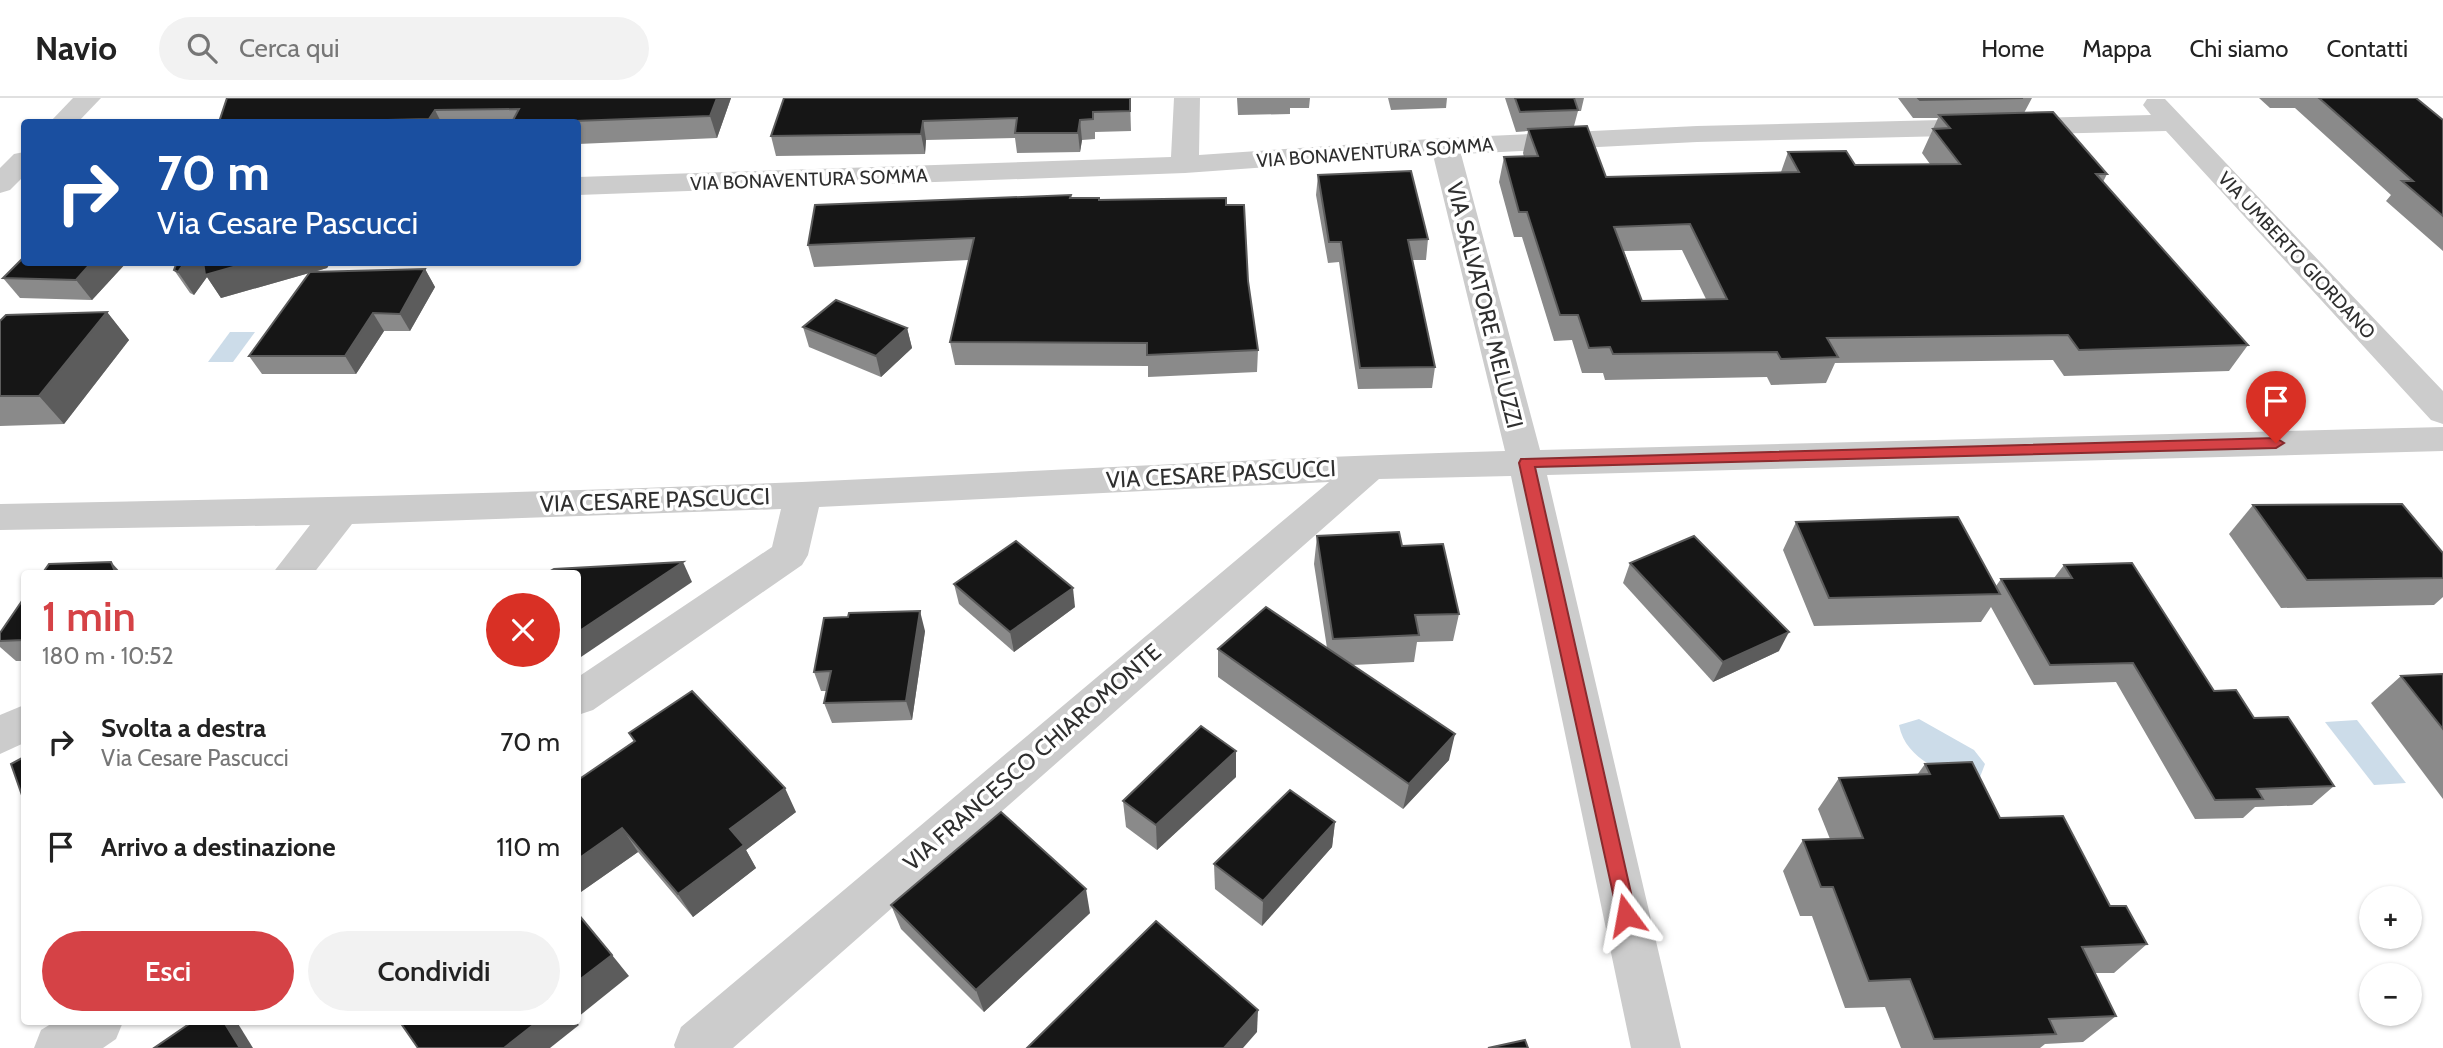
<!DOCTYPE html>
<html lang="it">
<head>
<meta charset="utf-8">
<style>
  :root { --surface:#fff; --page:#f2f2f2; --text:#222; --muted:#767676; --line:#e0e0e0; --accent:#d54246 }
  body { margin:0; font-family:Cabin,sans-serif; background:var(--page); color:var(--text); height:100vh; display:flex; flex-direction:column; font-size:26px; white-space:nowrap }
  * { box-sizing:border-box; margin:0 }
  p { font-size:23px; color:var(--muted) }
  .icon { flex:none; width:38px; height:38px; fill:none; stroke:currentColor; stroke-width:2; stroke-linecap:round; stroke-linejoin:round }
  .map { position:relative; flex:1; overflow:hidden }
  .panel { position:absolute; left:21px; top:472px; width:560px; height:455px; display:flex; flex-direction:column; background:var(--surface); border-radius:7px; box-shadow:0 2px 5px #0004 }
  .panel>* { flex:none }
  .hud { position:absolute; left:21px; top:21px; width:560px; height:147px; border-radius:7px; box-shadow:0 2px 5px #0004; background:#1a4fa0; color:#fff; overflow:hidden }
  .controls { position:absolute; left:2359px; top:788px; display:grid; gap:14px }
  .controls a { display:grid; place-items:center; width:63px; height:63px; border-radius:50%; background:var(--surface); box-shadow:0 2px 5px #0004; font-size:35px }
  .pin { position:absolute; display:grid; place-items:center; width:60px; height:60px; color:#fff; margin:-72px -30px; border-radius:50% 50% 50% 0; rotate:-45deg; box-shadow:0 0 7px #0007 }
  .pin .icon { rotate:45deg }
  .me { position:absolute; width:77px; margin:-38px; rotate:347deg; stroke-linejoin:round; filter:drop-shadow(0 0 5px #0008) }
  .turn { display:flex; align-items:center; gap:24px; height:147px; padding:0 21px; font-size:32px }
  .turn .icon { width:91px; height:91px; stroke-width:2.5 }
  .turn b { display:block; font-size:49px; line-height:60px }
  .round { display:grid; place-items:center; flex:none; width:74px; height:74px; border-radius:37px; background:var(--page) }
  .overview { display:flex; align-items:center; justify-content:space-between; height:119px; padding:0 21px }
  h1 { font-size:42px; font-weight:600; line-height:52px; color:var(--accent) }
  .primary-button { display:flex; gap:14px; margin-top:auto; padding:14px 21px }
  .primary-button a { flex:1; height:80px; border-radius:42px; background:var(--accent); color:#fff; font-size:28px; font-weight:600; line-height:80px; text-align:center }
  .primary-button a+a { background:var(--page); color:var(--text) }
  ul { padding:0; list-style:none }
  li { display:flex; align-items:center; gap:21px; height:105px; padding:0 21px }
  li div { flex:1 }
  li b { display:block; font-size:26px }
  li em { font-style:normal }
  header { display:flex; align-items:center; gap:42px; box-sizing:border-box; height:98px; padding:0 35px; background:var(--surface); border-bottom:2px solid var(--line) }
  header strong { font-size:33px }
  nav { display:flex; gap:38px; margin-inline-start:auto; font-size:24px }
  .search { width:490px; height:63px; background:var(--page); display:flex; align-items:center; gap:18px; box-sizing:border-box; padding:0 24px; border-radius:38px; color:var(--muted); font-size:26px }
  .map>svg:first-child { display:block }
  .water { fill:#ccdce9 }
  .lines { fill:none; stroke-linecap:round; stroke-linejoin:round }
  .street { fill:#ccc; fill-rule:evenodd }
  .wall { fill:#8a8a8a; fill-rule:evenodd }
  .shaded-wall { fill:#5c5c5c }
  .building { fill:#161616; stroke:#5c5c5c; stroke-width:2; fill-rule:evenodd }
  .route { fill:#d54246; stroke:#8a2b2e; stroke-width:2 }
  .labels { text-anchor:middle; stroke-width:7; stroke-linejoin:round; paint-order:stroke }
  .far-street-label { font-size:19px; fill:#2f2f2f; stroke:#fff }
  .street-label { font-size:23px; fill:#2f2f2f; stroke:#fff }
</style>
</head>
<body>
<header>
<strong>Navio</strong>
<div class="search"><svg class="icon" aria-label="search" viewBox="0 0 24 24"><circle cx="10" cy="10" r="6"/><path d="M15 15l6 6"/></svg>Cerca qui</div>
<nav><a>Home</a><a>Mappa</a><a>Chi siamo</a><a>Contatti</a></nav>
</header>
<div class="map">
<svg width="2443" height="950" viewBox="0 0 2443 950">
  <rect width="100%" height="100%" fill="#fff"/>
  <g class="water">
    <polygon points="230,234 255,234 233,264 208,264"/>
    <path d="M1919 621 1974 652 1985 666 1980 679 1958 683C1933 668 1905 658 1899 627Z"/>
    <polygon points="2357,622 2406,685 2374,687 2325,624"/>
  </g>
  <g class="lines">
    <g class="street">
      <polygon points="73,0 101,0 78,24 50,24"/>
      <path d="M1174 0H1200L1199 57 1445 40 1697 28 2151 17 2143 7 2147 1H2165L2443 293V326L2431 322 2166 33 1697 44 1461 56 1540 352 2443 329V353L1547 377 1681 950H1631L1511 378 1379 381 733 950H675L674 947 681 929 1329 384 819 409 808 457 802 467 593 612 578 617V579L772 449 781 411 352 426 313 476H272L310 427 0 432V406C267 401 535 395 802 384 1036 374 1271 359 1505 353L1433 57 1185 75 578 97V79L1171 59Z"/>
      <polygon points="24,54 24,78 10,92 0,95 0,70 14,56"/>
      <polygon points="24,607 24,645 0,656 0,617"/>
      <polygon points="54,924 123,924 116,941 103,950 34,950 41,932"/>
    </g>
  </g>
  <g class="wall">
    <polygon points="227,0 731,0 717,40 578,46 578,24 219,24"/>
    <polygon points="1130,0 1131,33 1095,34 1095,41 1082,42 1080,54 1017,55 1015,40 926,42 925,56 776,58 771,38"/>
    <polygon points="1237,0 1310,0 1309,10 1290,10 1290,16 1238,17"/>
    <polygon points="1388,0 1447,0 1446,10 1391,12"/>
    <path d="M1505 0H1584L1581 13H1578L1574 28 1606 79 1781 74 1788 54 1855 67 1930 66 1922 55 1938 20H1913L1898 0H2032L2024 15 2107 76 2103 84 2248 247 2229 273 2064 278 2053 262 1835 265 1826 285 1771 287 1767 279 1605 282 1603 275H1582L1572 242 1554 243 1522 139H1514L1499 84 1504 59H1524L1523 55 1528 33 1516 34ZM1682 152 1706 201 1642 203 1624 153Z"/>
    <polygon points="2259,0 2416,0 2443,22 2443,153 2386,103 2391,97 2295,10 2270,10"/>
    <polygon points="1318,77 1428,141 1426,162 1412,162 1435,269 1432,290 1358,291 1339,164 1328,165 1316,97"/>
    <polygon points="1071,100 1099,102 1226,107 1248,183 1258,252 1257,274 1148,279 1148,268 955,267 950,244 969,162 814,169 808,147"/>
    <polygon points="24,164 127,164 92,202 20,200 3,180"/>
    <polygon points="177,164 331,164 327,170 314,174 425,171 435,189 410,233 384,233 356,276 262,276 249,258 309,175 221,200 207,179 194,197 190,195 174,172"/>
    <polygon points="107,214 129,242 64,326 0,328 0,223"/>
    <polygon points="803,229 907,230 912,250 881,279 809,249"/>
    <polygon points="2253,407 2443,455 2443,499 2434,507 2281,510 2229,436"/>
    <polygon points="1796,424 1996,488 2001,481 2054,480 2064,467 2214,593 2254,620 2334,688 2312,707 2255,709 2243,720 2195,721 2116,584 2034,587 1991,509 1981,524 1814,528 1783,452"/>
    <polygon points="1317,438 1402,448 1459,516 1453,543 1417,544 1414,564 1353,567 1449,662 1403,711 1218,579 1218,551 1327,550 1314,466"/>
    <polygon points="1630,465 1779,553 1713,584 1623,485"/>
    <polygon points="954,486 1075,509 1014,554 959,506"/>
    <polygon points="24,500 24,563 16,563 0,549 0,535"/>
    <polygon points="925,533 912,622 832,625 824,605 827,593 821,593 814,574"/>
    <polygon points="2443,576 2443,701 2371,605 2401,578"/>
    <polygon points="629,635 796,714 746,752 756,770 693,819 638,754 578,796 634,644"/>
    <polygon points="1925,666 2000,720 2110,808 2147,846 2114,875 2095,875 2116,918 2083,944 2045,946 2040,950 1901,950 1885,909 1845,910 1812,818 1800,818 1783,773 1803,742 1830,741 1818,711 1839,680 1917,677"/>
    <polygon points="1236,679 1157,752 1126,729 1123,703"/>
    <polygon points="1335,724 1332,749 1262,828 1215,791 1214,766"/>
    <polygon points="891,807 1090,815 984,914 901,831"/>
  </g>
  <g class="shaded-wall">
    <polygon points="717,0 731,0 717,40 710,18"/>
    <polygon points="435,12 441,24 430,24 429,21"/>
    <polygon points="1080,22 1082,42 1080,54 1078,35"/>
    <polygon points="923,23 926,42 925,56 921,36"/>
    <polygon points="92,164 127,164 92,202 76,182"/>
    <polygon points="185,164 331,164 327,170 221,200 207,179 194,197 178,174"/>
    <polygon points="425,171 435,189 410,233 400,216"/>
    <polygon points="107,214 129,242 64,326 39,298"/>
    <polygon points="373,215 384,233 356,276 345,258"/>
    <polygon points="907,230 912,250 881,279 876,258"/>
    <polygon points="111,464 122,476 116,476"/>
    <polygon points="683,464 692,484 578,561 578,534"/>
    <polygon points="1073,490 1075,509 1014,554 1010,534"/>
    <polygon points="920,513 925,533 912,622 906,603"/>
    <polygon points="1789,534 1779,553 1713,584 1723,564"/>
    <polygon points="1455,636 1449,662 1403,711 1409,686"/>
    <polygon points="1236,653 1236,679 1157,752 1156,727"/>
    <polygon points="785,690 796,714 746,752 756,770 693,819 678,796 730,731"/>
    <polygon points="1335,724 1332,749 1262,828 1263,803"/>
    <polygon points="622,730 638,754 578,796 578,761"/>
    <polygon points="1086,791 1090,815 984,914 976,892"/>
    <polygon points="612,857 629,878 578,919 578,883"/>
    <polygon points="1258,912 1257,934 1243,950 1224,950"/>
    <polygon points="224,924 237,924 253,950 240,950"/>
    <polygon points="537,924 576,924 579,927 550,950 504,950"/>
  </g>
  <g class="building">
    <polygon points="227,0 717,0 710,18 547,24 512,24 519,11 435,12 429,21 303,24 219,24"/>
    <polygon points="784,0 1130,0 1130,13 1093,14 1093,21 1080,22 1078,35 1015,35 1017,20 923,23 921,36 771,38"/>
    <polygon points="1515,0 1574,0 1578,12 1520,14"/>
    <polygon points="1918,0 2023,0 1920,2"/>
    <polygon points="2319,0 2416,0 2443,22 2443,118 2402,83 2413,83"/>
    <path d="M2053 14 2107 76H2096L2248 247 2079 252 2068 237 1827 240 1838 259 1781 261 1777 254 1613 256 1610 249 1589 250 1578 217H1560L1527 114H1519L1504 59 1538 58 1528 31 1587 28 1606 79 1799 74 1788 54 1846 53 1855 67 1960 66 1933 31 1950 30 1939 17ZM1690 126 1727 201 1642 203 1614 129Z"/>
    <polygon points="1411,73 1428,141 1408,142 1435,269 1360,270 1341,144 1329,144 1318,77"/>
    <polygon points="1071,97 1070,100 1099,100 1099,102 1226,100 1226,107 1244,107 1248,183 1258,252 1147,257 1147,245 950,244 974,140 808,147 815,107"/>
    <polygon points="24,159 24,164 92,164 76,182 3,180"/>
    <polygon points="177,164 185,164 178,174 174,172"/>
    <polygon points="203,164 251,164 205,177"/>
    <polygon points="425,171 400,216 373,215 345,258 249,258 310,174"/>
    <polygon points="836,202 907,230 876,258 803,229"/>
    <polygon points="107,214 39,298 0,298 0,223 6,217"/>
    <polygon points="2402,406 2443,455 2443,480 2307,482 2253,407"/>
    <polygon points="1958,419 2000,496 1829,500 1796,424"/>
    <polygon points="1399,434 1402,448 1443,446 1459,516 1415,517 1419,537 1333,541 1317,438"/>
    <polygon points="1694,438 1789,534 1723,564 1630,465"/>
    <polygon points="1016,443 1073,490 1010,534 954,486"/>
    <polygon points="111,464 116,476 42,476 49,466"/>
    <polygon points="683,464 578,534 578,476 545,476 554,471"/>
    <polygon points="2132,465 2214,593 2236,592 2254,620 2288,619 2334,688 2257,691 2263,701 2215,702 2133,565 2050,567 2001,481 2072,480 2064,467"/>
    <polygon points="24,500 24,542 0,543 0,535"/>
    <polygon points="1266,509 1455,636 1409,686 1218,551"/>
    <polygon points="920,513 906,603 824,605 831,573 814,574 824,520 848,519 849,515"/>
    <polygon points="2443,576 2443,631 2401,578"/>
    <polygon points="692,593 785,690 730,731 744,747 678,796 622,730 578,761 578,682 635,643 629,635"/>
    <polygon points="1201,628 1236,653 1156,727 1123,703"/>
    <polygon points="24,659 24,703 11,666"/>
    <polygon points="1972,664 2000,720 2063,718 2110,808 2126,808 2147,846 2082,849 2116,918 2049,921 2056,936 1934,941 1910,881 1869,883 1833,789 1821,789 1803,742 1863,740 1839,680 1930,676 1925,666"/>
    <polygon points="1290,692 1335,724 1263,803 1214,766"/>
    <polygon points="1001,714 1086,791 976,892 891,807"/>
    <polygon points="578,816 612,857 578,883"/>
    <polygon points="1156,823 1258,912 1224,950 1027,950"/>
    <polygon points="192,924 224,924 240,950 154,950"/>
    <polygon points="400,924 537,924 504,950 418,950"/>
    <polygon points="1525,942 1528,950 1488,950"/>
  </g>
  <polygon class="route" points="2276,340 2284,345 2276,350 1535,369 1636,817 1633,823 1626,826 1619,823 1519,365 1521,361"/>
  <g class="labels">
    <g class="far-street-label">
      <text transform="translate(1375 54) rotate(-4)" y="7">VIA BONAVENTURA SOMMA</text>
      <text transform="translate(809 81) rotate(-2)" y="7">VIA BONAVENTURA SOMMA</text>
      <text transform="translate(2297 157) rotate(47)" y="7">VIA UMBERTO GIORDANO</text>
    </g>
    <g class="street-label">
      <text transform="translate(1485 207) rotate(76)" y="8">VIA SALVATORE MELUZZI</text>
      <text transform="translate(1221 376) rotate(-3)" y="8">VIA CESARE PASCUCCI</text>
      <text transform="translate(655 402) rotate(-2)" y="8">VIA CESARE PASCUCCI</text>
      <text transform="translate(1032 659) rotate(-41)" y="8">VIA FRANCESCO CHIAROMONTE</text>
    </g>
  </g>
</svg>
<div class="controls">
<a>+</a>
<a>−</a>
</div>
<div class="pin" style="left:2276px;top:345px;background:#d93025"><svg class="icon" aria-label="arrive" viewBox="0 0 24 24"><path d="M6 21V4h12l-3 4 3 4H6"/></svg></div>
<svg class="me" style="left:1626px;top:817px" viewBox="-20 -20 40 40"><path d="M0-17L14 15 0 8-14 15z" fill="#d54246" stroke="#fff" stroke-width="4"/></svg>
<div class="hud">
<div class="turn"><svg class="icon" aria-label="right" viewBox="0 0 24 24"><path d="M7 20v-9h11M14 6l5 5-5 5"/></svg><div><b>70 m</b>Via Cesare Pascucci</div></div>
</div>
<section class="panel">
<div class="overview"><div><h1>1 min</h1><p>180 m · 10:52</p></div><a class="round" style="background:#d93025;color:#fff"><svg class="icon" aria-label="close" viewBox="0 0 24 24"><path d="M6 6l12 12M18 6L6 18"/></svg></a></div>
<ul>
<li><svg class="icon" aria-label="right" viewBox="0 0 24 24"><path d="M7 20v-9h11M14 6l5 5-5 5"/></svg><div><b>Svolta a destra</b><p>Via Cesare Pascucci</p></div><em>70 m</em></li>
<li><svg class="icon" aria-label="arrive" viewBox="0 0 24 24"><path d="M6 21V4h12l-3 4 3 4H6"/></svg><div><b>Arrivo a destinazione</b></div><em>110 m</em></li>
</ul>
<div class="primary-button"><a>Esci</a><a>Condividi</a></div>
</section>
</div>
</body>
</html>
